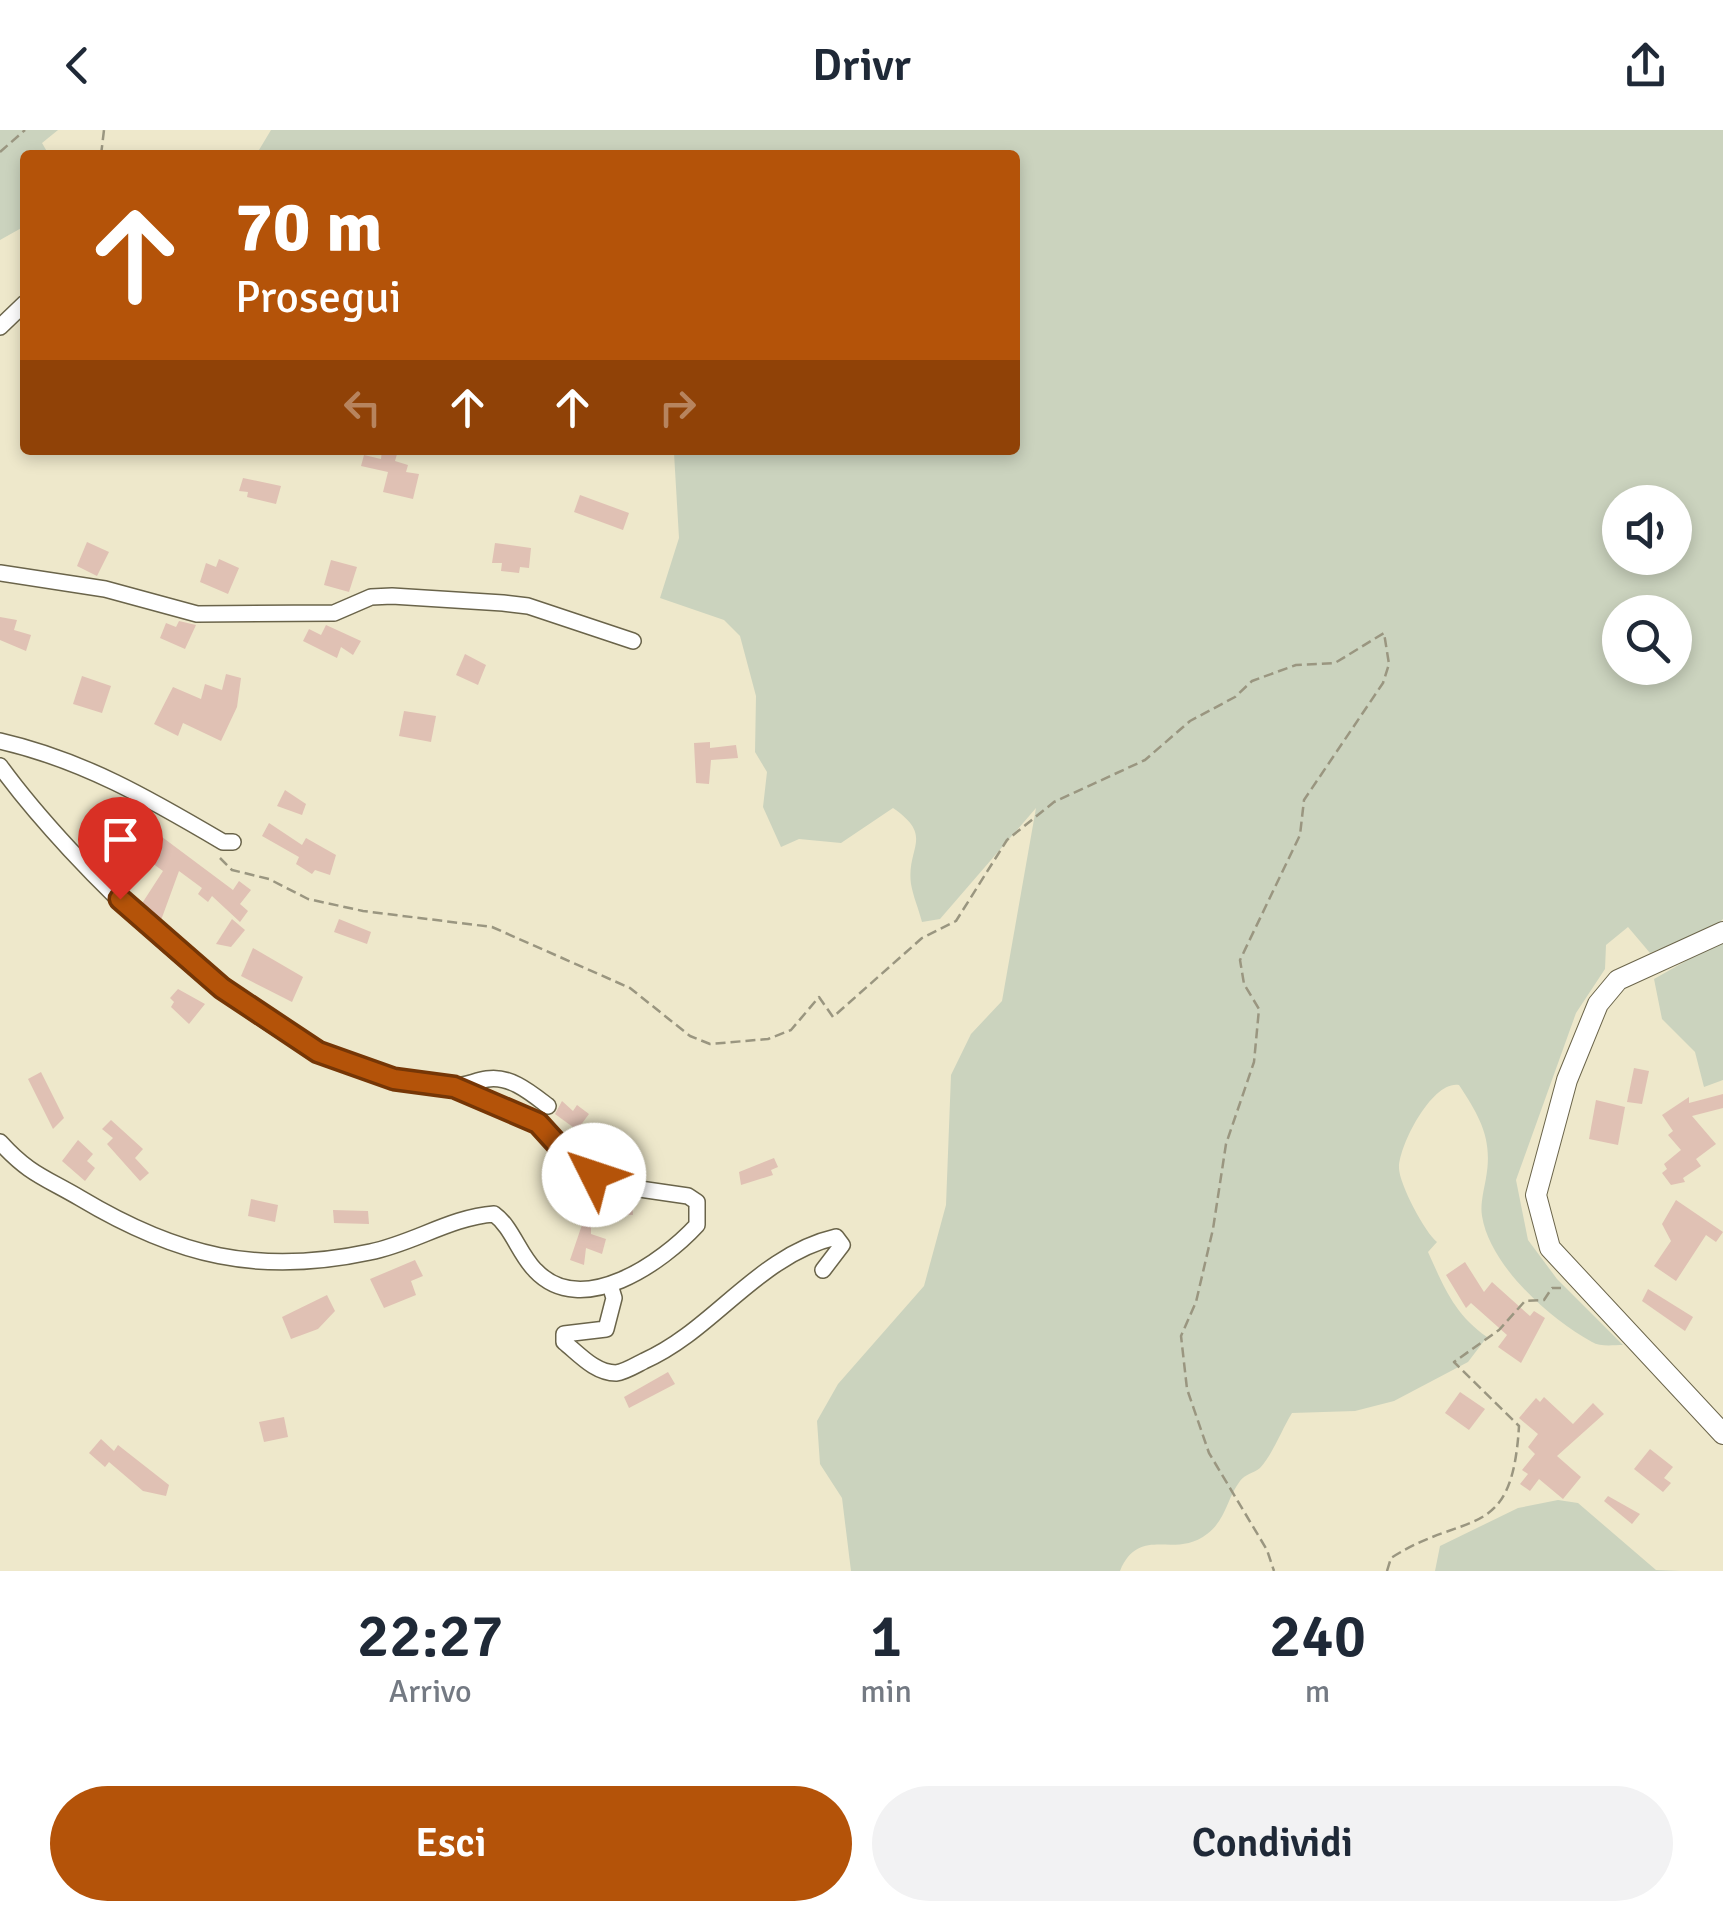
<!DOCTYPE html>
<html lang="it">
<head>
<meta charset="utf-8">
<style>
  :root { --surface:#fff; --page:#f2f2f3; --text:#1f2937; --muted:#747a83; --accent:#b45309 }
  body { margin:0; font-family:Signika,sans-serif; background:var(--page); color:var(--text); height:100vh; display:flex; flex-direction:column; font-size:38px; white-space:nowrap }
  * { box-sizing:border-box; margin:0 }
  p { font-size:32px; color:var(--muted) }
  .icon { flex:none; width:55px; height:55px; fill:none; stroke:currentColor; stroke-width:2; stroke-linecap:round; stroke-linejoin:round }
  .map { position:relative; height:1441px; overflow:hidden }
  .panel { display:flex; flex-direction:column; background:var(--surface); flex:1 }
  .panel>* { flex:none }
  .top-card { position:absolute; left:20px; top:20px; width:1000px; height:305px; border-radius:10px; box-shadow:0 5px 15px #0003; background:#b45309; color:#fff; overflow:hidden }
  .controls { position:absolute; left:1602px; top:355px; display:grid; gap:20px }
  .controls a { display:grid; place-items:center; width:90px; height:90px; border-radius:50%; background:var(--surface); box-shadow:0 5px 15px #0003; font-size:50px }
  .pin { position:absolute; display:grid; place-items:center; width:85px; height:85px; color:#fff; margin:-102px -42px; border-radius:50% 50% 50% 0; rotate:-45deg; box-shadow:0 0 10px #0007 }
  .pin .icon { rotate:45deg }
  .me { position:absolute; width:110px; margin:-55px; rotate:311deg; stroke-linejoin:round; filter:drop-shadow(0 0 8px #0008) }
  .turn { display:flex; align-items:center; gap:35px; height:210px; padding:0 50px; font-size:45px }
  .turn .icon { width:130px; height:130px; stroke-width:2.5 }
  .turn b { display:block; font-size:70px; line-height:85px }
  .lanes { display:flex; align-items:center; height:95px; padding:0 50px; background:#0003; justify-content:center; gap:50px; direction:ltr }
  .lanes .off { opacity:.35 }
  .eta { display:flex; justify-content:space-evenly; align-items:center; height:170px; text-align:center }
  .eta b { font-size:60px; font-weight:600; line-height:70px }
  .primary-button { display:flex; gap:20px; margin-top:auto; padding:20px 50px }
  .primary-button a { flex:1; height:115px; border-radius:60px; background:var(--accent); color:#fff; font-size:40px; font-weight:600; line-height:115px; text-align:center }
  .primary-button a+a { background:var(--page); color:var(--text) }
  header { display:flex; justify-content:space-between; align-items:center; height:130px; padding:0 50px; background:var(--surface); font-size:45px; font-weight:600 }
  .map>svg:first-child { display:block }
  .green { fill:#cbd3be; fill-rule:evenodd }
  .building { fill:#e0c1b4 }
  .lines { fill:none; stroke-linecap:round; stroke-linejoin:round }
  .minor-casing { stroke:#6a644a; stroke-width:18 }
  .tertiary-casing { stroke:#6a644a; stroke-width:22 }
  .path { stroke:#9a9680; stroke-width:2.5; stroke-dasharray:10 5; stroke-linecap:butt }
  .minor { stroke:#fff; stroke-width:15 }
  .tertiary { stroke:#fff; stroke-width:20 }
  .route-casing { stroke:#753606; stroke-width:25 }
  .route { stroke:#b45309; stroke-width:18 }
</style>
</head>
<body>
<header><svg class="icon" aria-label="back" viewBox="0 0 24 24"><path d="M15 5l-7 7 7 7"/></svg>Drivr<svg class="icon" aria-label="share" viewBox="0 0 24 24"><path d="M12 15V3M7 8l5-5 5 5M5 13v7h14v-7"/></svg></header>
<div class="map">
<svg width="1723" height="1441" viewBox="0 0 1723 1441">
  <rect width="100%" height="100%" fill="#eee8cb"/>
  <g class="green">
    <polygon points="0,0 58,0 42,13 49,25 25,25 25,96 0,110"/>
    <path d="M271 0H1723V789L1715 797 1650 823 1628 797 1606 815 1605 839 1576 883 1516 1050 1528 1110 1557 1149 1623 1215C1613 1215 1600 1217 1592 1212 1550 1189 1490 1136 1482 1086 1480 1074 1484 1060 1486 1048 1493 1009 1480 987 1459 955 1433 950 1400 1013 1399 1037 1398 1052 1425 1103 1437 1112L1428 1122C1444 1157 1454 1184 1487 1207L1468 1232 1394 1271 1355 1281 1292 1283C1282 1299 1273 1324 1260 1338 1254 1343 1245 1344 1240 1351 1227 1368 1226 1390 1207 1404 1174 1430 1140 1394 1120 1441H851L842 1368 820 1334 817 1291 838 1254 924 1156 946 1075 951 945 971 904 1002 871 1036 678 940 789 922 792C919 780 913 766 911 754 906 717 935 707 893 678L841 713 799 709 781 717 763 677 767 642 755 622 756 566 740 506 724 490 660 468 679 408 674 323 1015 320V25H256ZM1620 372H1675V428H1620ZM1620 482H1675V538H1620Z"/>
    <polygon points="1723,810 1723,950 1704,957 1695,922 1662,889 1654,849"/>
    <polygon points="1558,1370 1578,1373 1656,1440 1681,1441 1435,1441 1440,1416 1518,1378"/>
  </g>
  <g class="building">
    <polygon points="382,320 397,324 395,331 408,335 406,342 419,344 413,369 383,362 388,342 361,336 364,325 381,329"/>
    <polygon points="243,348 281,356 276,374 247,367 248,362 239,361"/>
    <polygon points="580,365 629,383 623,400 574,382"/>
    <polygon points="87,412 109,422 97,446 77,436"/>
    <polygon points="495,413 531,418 529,438 520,437 519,443 501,441 502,433 492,433"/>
    <polygon points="219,429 239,438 228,464 200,452 206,433 216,437"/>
    <polygon points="331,430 357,437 349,462 324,455"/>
    <polygon points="0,487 17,490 14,500 31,505 26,521 0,510"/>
    <polygon points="179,491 196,495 185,519 160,508 166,493 176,497"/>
    <polygon points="326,495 361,511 353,525 341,517 337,528 303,511 309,499 321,505"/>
    <polygon points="465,524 486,535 478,555 456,545"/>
    <polygon points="226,544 241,548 237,577 221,611 183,593 178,606 154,594 173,557 201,569 205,554 222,560"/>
    <polygon points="82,546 111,556 102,583 73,574"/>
    <polygon points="404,581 436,586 431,612 399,606"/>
    <polygon points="710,612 710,618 736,615 738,628 711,630 709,654 696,653 694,613"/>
    <polygon points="285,660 306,674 302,685 277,676"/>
    <polygon points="269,693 302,715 306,708 336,725 330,745 315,740 312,744 296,734 299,727 262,706"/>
    <polygon points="158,704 233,760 239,751 251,760 240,774 248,781 240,792 212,766 208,772 198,764 202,758 179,741 160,793 141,775 163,741 144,727"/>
    <polygon points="232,789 245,800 231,817 216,814"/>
    <polygon points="339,789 371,802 367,814 334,802"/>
    <polygon points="253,818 303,847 292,872 241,846"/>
    <polygon points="178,859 205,874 189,894 171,877 174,872 170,868"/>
    <polygon points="1634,938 1649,941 1642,974 1627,972"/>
    <polygon points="41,942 64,988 53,999 28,949"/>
    <polygon points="1723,964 1723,978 1692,986 1716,1014 1696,1029 1701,1036 1683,1048 1685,1052 1671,1055 1662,1043 1667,1039 1664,1034 1681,1020 1668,1005 1673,1001 1662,985 1689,967 1689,973"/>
    <polygon points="1596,970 1625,977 1618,1015 1589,1009"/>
    <polygon points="562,971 573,981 577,975 589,984 577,1000 555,984"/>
    <polygon points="111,990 143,1019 135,1028 149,1043 140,1051 107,1014 113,1008 102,999"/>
    <polygon points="78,1010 93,1024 87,1031 95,1038 85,1051 62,1031"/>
    <polygon points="774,1028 778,1037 771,1040 773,1045 741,1055 739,1042"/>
    <polygon points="597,1066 632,1069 633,1085 597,1083"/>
    <polygon points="251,1069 278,1075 275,1092 248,1086"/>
    <polygon points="1676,1070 1723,1102 1716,1112 1706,1105 1676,1151 1654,1136 1671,1111 1662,1094"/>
    <polygon points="333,1080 368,1081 369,1094 334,1093"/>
    <polygon points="585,1086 591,1088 591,1104 606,1109 602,1124 586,1118 584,1135 570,1130"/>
    <polygon points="415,1130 423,1146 411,1151 416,1165 384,1178 370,1149"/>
    <polygon points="1465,1132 1484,1162 1492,1152 1530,1186 1534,1181 1545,1188 1521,1233 1498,1217 1507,1205 1471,1173 1466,1178 1446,1145"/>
    <polygon points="1648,1159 1693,1187 1685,1201 1642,1171"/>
    <polygon points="327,1165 335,1181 318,1199 291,1209 282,1187"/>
    <polygon points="668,1242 675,1254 629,1278 624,1267"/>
    <polygon points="1460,1262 1485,1279 1469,1300 1445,1283"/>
    <polygon points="1544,1267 1573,1294 1593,1273 1604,1284 1557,1326 1581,1347 1563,1369 1539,1349 1530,1361 1520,1354 1528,1344 1522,1340 1535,1324 1528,1317 1538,1304 1519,1288 1536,1268 1540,1272"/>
    <polygon points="284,1287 288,1307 264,1312 259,1292"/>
    <polygon points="101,1309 114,1321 118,1315 169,1355 166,1366 143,1361 109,1332 105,1337 89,1323"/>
    <polygon points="1650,1319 1673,1337 1664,1348 1671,1353 1663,1362 1634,1339"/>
    <polygon points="1608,1366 1640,1384 1632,1394 1604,1371"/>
  </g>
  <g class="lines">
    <g class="minor-casing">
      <g id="minor">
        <polyline points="0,197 25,173"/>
        <polyline points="0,443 105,459 197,484 334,483 371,467 392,466 503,473 528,476 633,511"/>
        <path d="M0 611C83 630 150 669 223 712H233"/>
        <path d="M0 636C72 735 243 902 360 939 389 948 419 954 450 956 463 957 474 951 487 949 510 945 531 963 548 976"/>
        <path d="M0 1012C29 1044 44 1047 80 1068 177 1126 258 1146 370 1122 412 1114 451 1087 494 1084 512 1097 519 1124 535 1140 582 1190 663 1132 697 1095V1072L688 1066 626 1057 595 1045 577 1036 538 993 454 957"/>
        <path d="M610 1155 614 1168 606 1199 564 1204V1212C579 1224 595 1243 616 1243 625 1242 636 1235 644 1231 714 1200 758 1125 836 1107L842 1115 823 1140"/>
      </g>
    </g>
    <g class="tertiary-casing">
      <polyline id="tertiary" points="1723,802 1618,850 1598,874 1567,950 1536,1065 1550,1118 1723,1304"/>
    </g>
    <g class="path">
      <polyline points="0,22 25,0"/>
      <polyline points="101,25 104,0"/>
      <polyline points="220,728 232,740 269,749 308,769 363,781 492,797 630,858 690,906 710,914 768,909 791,900 819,867 833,887 922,808 956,791 1007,710 1054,672 1145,630 1190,591 1235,567 1252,551 1296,535 1335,533 1384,503 1389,534 1383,553 1304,670 1300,705 1240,830 1244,854 1259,879 1254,932 1226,1014 1213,1099 1196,1172 1181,1206 1187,1259 1209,1323 1267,1420 1274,1441"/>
      <path d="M1387 1441 1391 1428C1467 1379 1512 1414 1519 1296L1454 1232 1499 1200 1525 1171 1544 1170 1552 1158H1561"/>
    </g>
    <use href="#minor" class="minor"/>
    <use href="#tertiary" class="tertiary"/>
  </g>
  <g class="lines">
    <g class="route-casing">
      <polyline id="route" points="120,769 222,858 318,922 394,949 454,957 538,993 577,1036 594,1045"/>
    </g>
    <use href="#route" class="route"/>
  </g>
</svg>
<div class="controls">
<a><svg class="icon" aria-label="sound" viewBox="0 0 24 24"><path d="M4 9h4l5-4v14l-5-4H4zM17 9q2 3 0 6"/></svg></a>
<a><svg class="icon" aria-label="search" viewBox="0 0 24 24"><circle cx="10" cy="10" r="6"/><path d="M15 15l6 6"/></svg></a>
</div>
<div class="pin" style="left:120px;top:769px;background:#d93025"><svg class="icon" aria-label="arrive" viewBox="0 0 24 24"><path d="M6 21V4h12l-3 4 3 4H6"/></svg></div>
<svg class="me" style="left:594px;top:1045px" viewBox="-20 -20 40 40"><circle r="19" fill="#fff"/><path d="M0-13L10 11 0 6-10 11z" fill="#b45309"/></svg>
<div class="top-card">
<div class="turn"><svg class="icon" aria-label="ahead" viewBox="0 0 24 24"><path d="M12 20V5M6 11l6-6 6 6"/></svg><div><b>70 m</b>Prosegui</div></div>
<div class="lanes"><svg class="icon off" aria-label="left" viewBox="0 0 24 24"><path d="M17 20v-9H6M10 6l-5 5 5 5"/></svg><svg class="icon" aria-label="ahead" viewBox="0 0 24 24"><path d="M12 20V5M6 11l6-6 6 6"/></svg><svg class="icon" aria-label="ahead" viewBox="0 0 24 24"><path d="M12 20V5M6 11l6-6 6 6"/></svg><svg class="icon off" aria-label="right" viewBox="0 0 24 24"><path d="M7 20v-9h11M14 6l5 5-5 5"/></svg></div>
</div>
</div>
<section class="panel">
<div class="eta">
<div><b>22:27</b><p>Arrivo</p></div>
<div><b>1</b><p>min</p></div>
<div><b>240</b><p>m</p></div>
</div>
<div class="primary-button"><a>Esci</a><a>Condividi</a></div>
</section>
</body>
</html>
